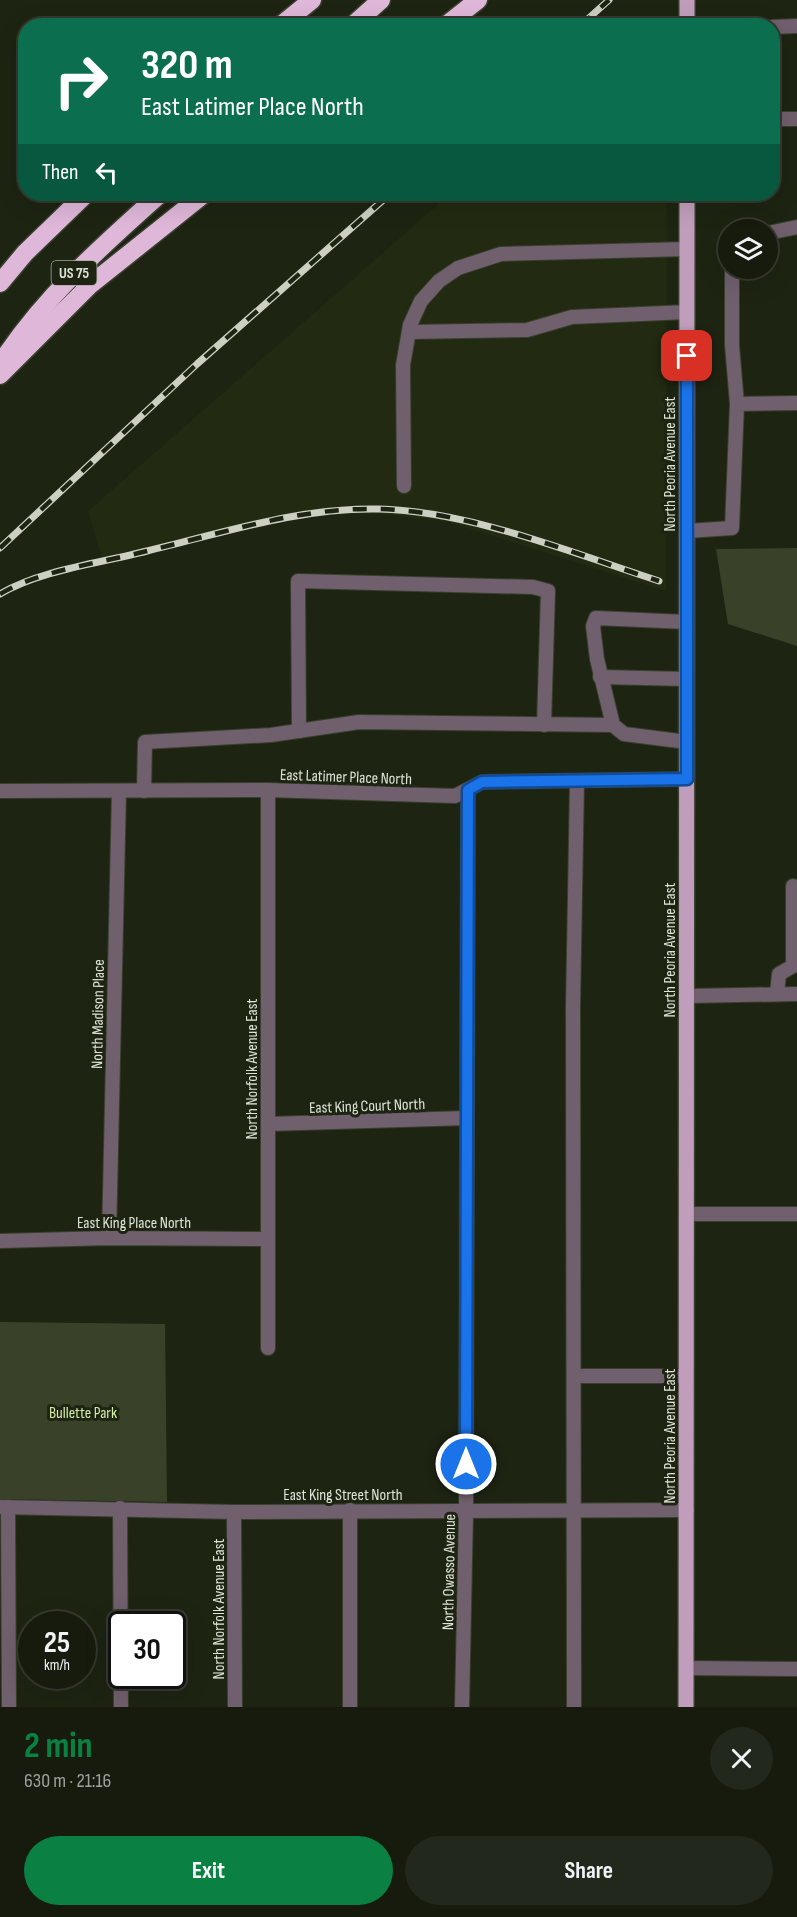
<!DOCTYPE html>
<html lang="en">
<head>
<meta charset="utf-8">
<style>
  :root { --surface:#161b0e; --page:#23281c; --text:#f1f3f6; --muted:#9ea19e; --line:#35392e; --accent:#0b8043 }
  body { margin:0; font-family:"Sofia Sans Condensed",sans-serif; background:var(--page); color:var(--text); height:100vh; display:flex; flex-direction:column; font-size:22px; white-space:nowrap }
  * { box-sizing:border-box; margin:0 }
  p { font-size:20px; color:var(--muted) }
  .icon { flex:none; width:33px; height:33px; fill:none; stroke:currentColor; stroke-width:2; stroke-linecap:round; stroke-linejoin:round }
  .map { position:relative; height:1707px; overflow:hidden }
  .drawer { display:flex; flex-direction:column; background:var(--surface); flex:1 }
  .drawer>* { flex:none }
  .guide { position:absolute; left:18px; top:18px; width:762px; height:183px; border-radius:24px; box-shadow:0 6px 24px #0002,0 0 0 2px var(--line); background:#0b6e4f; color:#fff; overflow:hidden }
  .tools { position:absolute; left:718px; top:219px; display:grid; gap:12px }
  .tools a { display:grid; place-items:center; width:60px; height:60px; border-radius:50%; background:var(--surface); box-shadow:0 6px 24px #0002,0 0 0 2px var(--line); font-size:30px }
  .speed { position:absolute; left:18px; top:1611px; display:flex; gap:12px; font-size:30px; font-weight:700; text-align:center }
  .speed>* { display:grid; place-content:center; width:78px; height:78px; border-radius:50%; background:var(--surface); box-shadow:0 6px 24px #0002,0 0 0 2px var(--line); line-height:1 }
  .speed small { font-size:15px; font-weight:400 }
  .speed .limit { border:3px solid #111; border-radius:9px; background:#fff; color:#111 }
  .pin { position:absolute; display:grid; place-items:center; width:51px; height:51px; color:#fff; margin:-26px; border-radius:12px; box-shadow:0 3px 9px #0006 }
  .me { position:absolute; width:66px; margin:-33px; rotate:0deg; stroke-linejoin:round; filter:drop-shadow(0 0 4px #0008) }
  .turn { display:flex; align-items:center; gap:21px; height:126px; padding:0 24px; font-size:27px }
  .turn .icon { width:78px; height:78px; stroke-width:2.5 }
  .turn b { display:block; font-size:42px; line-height:51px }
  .then { display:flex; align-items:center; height:57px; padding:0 24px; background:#0003; gap:12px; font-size:22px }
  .round { display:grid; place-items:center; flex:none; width:63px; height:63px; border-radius:32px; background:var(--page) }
  .head { display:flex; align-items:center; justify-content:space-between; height:102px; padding:0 24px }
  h1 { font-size:36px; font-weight:700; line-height:45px; color:var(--accent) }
  .button { display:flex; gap:12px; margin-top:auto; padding:12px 24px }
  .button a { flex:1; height:69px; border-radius:36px; background:var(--accent); color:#fff; font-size:24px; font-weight:700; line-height:69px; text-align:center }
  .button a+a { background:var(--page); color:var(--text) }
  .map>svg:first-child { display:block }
  .built { fill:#222a11 }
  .green { fill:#394229 }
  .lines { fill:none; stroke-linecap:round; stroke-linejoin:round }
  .minor-casing { stroke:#393f2e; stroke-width:16 }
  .major-casing { stroke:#393f2e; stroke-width:18 }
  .highway-casing { stroke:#393f2e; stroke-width:21 }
  .minor { stroke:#705f6d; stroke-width:14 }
  .major { stroke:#c09ebb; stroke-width:15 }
  .highway { stroke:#dfb7d9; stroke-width:18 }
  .rail-casing { stroke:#cbd0c3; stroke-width:7 }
  .rail { stroke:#1e2412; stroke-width:4.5; stroke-dasharray:14; stroke-linecap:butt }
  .route-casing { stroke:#114b97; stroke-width:15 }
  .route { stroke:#1a73e8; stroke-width:10 }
  .labels { text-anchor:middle; stroke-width:6; stroke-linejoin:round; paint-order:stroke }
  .shield { fill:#1e2412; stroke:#a5aa9d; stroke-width:1.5 }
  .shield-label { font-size:15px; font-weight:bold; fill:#dfe4d8 }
  .street-label { font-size:16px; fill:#dfe4d8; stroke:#1e2412 }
  .park-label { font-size:16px; fill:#d4eda7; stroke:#1e2412 }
</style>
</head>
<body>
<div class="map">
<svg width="797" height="1707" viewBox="0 0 797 1707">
  <rect width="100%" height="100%" fill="#1e2412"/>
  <polygon class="built" points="450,194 667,194 666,591 449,522 380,514 342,514 289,520 104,565 88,511"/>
  <g class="green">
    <polygon points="797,548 797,646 728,624 716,549"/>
    <polygon points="0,1322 165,1324 167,1502 0,1499"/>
  </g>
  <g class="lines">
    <g class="minor-casing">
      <g id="minor">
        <polyline points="772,27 797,26"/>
        <polyline points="772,119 797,119"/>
        <polyline points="768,233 797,227"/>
        <polyline points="732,268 732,345 737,404"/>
        <polyline points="409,332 527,330 572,317 687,312"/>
        <polyline points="404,486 403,365 410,325 421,301 439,281 458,268 501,254 687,249"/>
        <polyline points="687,531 732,528 737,404 797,403"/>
        <polyline points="687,622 596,618 593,626 597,659 613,725 624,734 687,742"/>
        <polyline points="600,677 687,679"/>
        <polyline points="299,731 298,581 533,587 548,591 544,725"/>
        <polyline points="0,791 268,790 455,796 482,782 687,779"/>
        <polyline points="144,791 145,742 271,735 359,722 613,725"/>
        <polyline points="777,994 779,974 793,966 793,886"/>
        <polyline points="687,996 797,994"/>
        <polyline points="268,1124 467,1118"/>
        <polyline points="686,1214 797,1214"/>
        <polyline points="109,1238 119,791"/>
        <polyline points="0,1241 109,1238 268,1239"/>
        <polyline points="268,1348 268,790"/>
        <polyline points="575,1376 686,1376"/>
        <polyline points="0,1507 234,1512 687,1510"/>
        <polyline points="8,1507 9,1707"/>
        <polyline points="120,1508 121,1707"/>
        <polyline points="350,1510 350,1707"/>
        <polyline points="234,1512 235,1707"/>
        <polyline points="686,1668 797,1669"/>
        <polyline points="462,1707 466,1511 468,790"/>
        <polyline points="574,1707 573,1007 577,781"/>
      </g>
    </g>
    <g class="major-casing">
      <g id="major">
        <polyline points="687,26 687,0"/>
        <polyline points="686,1707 687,194"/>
      </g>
    </g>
    <g class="highway-casing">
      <g id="highway">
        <polyline points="280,26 312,0"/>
        <polyline points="352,26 381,0"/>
        <polyline points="445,26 478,0"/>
        <polyline points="0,283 25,253 86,194"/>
        <path d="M3 360C46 295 103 245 160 194"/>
        <polyline points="0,375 90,285 204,194"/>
      </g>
    </g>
    <use href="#minor" class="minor"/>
    <use href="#major" class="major"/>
    <use href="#highway" class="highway"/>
    <g class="rail-casing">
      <g id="rail">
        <polyline points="580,26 609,0"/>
        <polyline points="0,548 197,364 390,194"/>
        <path d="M0 594C40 570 101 563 147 551 223 533 300 507 379 509 470 511 572 553 659 581"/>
      </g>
    </g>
    <use href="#rail" class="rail"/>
  </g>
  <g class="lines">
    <g class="route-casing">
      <polyline id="route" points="466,1464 468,790 482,782 687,779 687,356"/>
    </g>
    <use href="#route" class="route"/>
  </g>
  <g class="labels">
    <rect class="shield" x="51.5" y="261" width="45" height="24" rx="4.5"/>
    <g class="shield-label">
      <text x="74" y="278">US 75</text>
    </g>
    <g class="street-label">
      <text transform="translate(669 464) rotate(-90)" y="6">North Peoria Avenue East</text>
      <text transform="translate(346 776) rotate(2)" y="6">East Latimer Place North</text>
      <text transform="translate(669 950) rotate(-90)" y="6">North Peoria Avenue East</text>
      <text transform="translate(97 1014) rotate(-89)" y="6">North Madison Place</text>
      <text transform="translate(251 1069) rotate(-90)" y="6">North Norfolk Avenue East</text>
      <text transform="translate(367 1105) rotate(-2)" y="6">East King Court North</text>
      <text x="134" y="1228">East King Place North</text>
      <text transform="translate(669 1436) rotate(-90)" y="6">North Peoria Avenue East</text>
      <text x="343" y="1500">East King Street North</text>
      <text transform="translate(448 1572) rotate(-89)" y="6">North Owasso Avenue</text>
      <text transform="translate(218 1609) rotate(-90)" y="6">North Norfolk Avenue East</text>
    </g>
    <g class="park-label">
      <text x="83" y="1418">Bullette Park</text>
    </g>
  </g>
</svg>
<div class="tools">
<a><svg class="icon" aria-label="layers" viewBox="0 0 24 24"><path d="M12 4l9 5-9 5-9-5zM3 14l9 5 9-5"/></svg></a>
</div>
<div class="speed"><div>25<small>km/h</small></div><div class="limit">30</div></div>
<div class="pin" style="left:687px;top:356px;background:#d93025"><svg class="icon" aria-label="arrive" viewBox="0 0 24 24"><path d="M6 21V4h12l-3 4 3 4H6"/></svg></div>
<svg class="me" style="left:466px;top:1464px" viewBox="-20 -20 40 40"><circle r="17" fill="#1a73e8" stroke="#fff" stroke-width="3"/><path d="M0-11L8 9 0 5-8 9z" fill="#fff"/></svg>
<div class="guide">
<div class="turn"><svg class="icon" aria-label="right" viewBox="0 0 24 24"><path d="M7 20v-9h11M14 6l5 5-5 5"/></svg><div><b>320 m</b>East Latimer Place North</div></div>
<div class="then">Then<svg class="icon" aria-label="left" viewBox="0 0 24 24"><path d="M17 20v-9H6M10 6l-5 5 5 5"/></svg></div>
</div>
</div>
<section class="drawer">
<div class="head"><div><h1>2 min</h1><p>630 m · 21:16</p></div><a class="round"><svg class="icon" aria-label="close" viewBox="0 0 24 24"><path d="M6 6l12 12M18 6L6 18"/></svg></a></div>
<div class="button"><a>Exit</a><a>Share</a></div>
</section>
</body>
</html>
